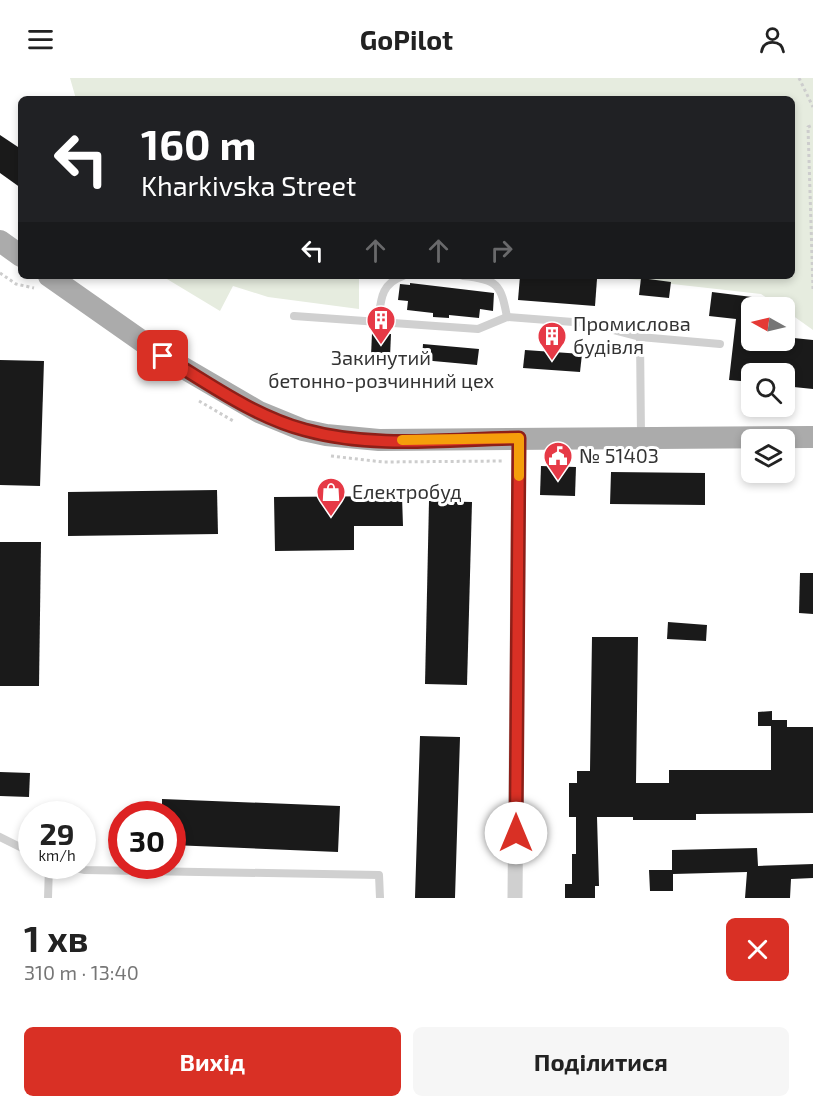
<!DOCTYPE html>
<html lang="uk">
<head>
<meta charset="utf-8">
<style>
  :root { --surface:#fff; --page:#f6f6f6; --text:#222; --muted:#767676; --accent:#d93025 }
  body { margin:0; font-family:"Exo 2",sans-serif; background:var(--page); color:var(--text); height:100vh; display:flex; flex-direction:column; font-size:22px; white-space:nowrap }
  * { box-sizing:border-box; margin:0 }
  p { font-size:20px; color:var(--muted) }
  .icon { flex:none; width:33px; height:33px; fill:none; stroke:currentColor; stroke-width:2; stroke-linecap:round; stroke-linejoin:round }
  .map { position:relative; height:820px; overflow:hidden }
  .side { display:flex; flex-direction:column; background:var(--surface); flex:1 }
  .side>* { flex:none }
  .banner { position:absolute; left:18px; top:18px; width:777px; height:183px; border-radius:9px; box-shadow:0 3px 9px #0003; background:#202124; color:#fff; overflow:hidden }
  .needle { width:39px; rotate:278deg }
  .fabs { position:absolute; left:741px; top:219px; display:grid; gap:12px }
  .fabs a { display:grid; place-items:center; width:54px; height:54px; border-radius:9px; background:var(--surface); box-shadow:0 3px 9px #0003; font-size:30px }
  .speed { position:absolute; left:18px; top:723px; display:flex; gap:12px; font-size:30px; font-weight:700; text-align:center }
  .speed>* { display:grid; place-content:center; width:78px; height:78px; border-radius:50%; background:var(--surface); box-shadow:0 3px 9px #0003; line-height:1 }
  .speed small { font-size:15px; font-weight:400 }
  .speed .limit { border:9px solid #d22; background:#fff; color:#111 }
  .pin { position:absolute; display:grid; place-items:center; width:51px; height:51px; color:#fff; margin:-26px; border-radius:12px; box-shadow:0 3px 9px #0006 }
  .me { position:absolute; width:66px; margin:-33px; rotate:0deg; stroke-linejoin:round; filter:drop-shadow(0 0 4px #0008) }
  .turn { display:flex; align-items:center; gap:21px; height:126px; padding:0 24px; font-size:27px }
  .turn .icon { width:78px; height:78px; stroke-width:2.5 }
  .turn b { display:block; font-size:42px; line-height:51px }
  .lanes { display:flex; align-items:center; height:57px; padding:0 24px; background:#0003; justify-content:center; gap:30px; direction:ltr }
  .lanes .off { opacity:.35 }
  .round { display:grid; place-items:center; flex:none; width:63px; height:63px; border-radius:9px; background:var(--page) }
  .overview { display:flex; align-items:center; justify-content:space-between; height:102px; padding:0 24px }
  h1 { font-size:36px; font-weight:700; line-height:45px }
  .button { display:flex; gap:12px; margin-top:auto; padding:12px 24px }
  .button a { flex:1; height:69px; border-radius:9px; background:var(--accent); color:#fff; font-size:24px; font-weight:700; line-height:69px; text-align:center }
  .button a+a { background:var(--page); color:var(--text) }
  header { display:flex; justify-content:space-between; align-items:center; height:78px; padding:0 24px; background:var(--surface); font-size:27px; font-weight:700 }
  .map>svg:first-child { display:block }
  .green { fill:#e6ecdf }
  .building { fill:#1a1a1a }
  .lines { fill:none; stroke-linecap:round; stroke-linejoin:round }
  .path { stroke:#cdcdcd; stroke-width:3; stroke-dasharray:3 3; stroke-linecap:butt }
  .service { stroke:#d0d0d0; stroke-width:8 }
  .minor { stroke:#d0d0d0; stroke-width:15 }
  .primary { stroke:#ababab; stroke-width:22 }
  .route-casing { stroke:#8d1f18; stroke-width:15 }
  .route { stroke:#d93025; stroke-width:10 }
  .slow { stroke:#f59e0b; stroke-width:10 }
  .labels { text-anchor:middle; stroke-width:6; stroke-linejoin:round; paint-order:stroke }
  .poi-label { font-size:20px; fill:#333; stroke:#fff; text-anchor:start }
</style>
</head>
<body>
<header><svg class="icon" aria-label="menu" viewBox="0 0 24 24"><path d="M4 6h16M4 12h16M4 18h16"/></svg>GoPilot<svg class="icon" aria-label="person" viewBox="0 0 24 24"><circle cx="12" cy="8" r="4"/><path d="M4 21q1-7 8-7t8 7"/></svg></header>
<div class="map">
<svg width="813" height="820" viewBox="0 0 813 820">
  <rect width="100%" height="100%" fill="#fff"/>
  <g class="green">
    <polygon points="70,0 813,0 813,252 785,232 784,230 781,229 761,216 601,198 792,198 792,21 76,21"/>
    <polygon points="162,198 359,198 359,231 268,219 233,208 220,233"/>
  </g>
  <g class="building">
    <polygon points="0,57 21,71 21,110 0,95"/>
    <polygon points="520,198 597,201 595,228 518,222"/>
    <polygon points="641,200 671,204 669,220 639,217"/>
    <polygon points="410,205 494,215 493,233 480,231 479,240 449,237 449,240 433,239 433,235 407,232 408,223 398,222 400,206 410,207"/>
    <polygon points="712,214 752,219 752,262 784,262 784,259 813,262 813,311 784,308 784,296 752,296 752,304 729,302 736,241 709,238"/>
    <polygon points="372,255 391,256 390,279 371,278"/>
    <polygon points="423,266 479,271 477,287 422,282"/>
    <polygon points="525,272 582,276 580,294 523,290"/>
    <polygon points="0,282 44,283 40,408 0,407"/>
    <polygon points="541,388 576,389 575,418 540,417"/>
    <polygon points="611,394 705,395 705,427 610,426"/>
    <polygon points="217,412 218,456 68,458 68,414"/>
    <polygon points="402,418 403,448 354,448 354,472 275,473 274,419"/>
    <polygon points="429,423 472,424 467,607 425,606"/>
    <polygon points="0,464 41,464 39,608 0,608"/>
    <polygon points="800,495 813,495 813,536 799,535"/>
    <polygon points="668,544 707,547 706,563 667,561"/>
    <polygon points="592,559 638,559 636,705 669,705 669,692 771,692 771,648 758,648 758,634 772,633 772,642 787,642 787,649 813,649 813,735 696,736 696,742 633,742 633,739 597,739 599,808 595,808 595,820 565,820 565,806 572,806 572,776 576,776 576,739 569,739 569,705 577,705 577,693 590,693"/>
    <polygon points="420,658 460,659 455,820 415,820"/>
    <polygon points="0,694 30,695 29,719 0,718"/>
    <polygon points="162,721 340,728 338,774 172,767 172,736 162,736"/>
    <polygon points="757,770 758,788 813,786 813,800 791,801 790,820 745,820 747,794 673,796 673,813 650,813 649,792 672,792 672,772"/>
  </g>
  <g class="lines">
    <g class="path">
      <polyline points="799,0 813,29"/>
      <polyline points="0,195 16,206 34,210"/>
      <polyline points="813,211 808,49 813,47"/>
      <polyline points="199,323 235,344"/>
      <polyline points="331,378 383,384 504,383"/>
    </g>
    <g class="service">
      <path d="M463 198C498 201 501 207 507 239"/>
      <polyline points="294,238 478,251 507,239 586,245 640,259 641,358"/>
      <path d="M378 244C381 223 380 206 403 198"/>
      <polyline points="640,259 720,266"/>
      <polyline points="0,759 32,775"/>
      <polyline points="66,788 85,792 379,797 380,820"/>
      <polyline points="48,820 49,788"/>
    </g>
    <polyline class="minor" points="515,820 519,360"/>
    <g class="primary">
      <polyline points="0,163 21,178"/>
      <polyline points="49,198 163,278 259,334 303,352 326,357 379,362 813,359"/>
    </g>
  </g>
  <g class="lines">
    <g class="route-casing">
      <path id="route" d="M163 278C208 305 253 338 305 352 373 371 449 361 519 360L516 755"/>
    </g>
    <use href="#route" class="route"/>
    <polyline class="slow" points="402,362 519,360 519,398"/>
  </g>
  <defs>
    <g id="building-pin" transform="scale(1.5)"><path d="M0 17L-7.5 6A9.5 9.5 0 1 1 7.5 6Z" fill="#e63946" stroke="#fff"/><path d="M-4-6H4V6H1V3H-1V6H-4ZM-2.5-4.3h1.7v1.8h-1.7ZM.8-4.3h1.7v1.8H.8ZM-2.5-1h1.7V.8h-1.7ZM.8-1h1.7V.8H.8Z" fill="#fff"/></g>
    <g id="civic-pin" transform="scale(1.5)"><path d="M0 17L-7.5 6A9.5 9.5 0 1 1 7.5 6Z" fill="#e63946" stroke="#fff"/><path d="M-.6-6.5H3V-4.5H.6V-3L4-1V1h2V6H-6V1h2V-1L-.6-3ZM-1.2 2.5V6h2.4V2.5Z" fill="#fff"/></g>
    <g id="shop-pin" transform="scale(1.5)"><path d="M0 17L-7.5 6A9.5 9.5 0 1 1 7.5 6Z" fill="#e63946" stroke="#fff"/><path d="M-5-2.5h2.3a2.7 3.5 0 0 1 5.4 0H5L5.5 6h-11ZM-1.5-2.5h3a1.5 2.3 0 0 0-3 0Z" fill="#fff"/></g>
  </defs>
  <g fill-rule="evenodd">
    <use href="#building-pin" x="381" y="242"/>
    <use href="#building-pin" x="552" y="258"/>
    <use href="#civic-pin" x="558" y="378"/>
    <use href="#shop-pin" x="331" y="414"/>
  </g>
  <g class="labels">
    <g class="poi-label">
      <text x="573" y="253">Промислова<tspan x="573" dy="23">будівля</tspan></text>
      <text x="381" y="287" text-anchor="middle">Закинутий<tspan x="381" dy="23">бетонно-розчинний цех</tspan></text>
      <text x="579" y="385">№ 51403</text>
      <text x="352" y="421">Електробуд</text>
    </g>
  </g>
</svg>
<div class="fabs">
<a><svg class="needle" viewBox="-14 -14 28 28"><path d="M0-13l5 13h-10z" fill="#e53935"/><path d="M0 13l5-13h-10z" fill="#767676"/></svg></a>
<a><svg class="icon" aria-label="search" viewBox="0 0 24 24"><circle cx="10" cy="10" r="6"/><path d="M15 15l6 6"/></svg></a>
<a><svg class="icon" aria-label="layers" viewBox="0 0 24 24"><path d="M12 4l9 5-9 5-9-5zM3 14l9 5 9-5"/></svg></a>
</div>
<div class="speed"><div>29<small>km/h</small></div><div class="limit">30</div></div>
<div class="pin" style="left:163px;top:278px;background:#d93025"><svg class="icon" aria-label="arrive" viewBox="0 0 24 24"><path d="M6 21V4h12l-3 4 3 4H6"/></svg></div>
<svg class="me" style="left:516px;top:755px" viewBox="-20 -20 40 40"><circle r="19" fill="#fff"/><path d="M0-13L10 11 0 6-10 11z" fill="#d93025"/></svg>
<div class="banner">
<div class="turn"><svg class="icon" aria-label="left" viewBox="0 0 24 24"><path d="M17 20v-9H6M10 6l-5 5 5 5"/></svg><div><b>160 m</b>Kharkivska Street</div></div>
<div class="lanes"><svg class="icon" aria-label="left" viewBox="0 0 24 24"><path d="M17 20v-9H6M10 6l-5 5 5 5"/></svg><svg class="icon off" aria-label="ahead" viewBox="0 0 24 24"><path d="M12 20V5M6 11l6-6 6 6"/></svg><svg class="icon off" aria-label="ahead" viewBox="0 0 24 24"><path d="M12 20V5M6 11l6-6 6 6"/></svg><svg class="icon off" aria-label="right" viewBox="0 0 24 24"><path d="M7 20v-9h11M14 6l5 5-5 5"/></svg></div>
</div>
</div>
<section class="side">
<div class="overview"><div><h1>1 хв</h1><p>310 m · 13:40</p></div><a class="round" style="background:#d93025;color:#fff"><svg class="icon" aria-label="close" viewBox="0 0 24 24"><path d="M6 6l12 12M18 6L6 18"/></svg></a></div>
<div class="button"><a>Вихід</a><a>Поділитися</a></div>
</section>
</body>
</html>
